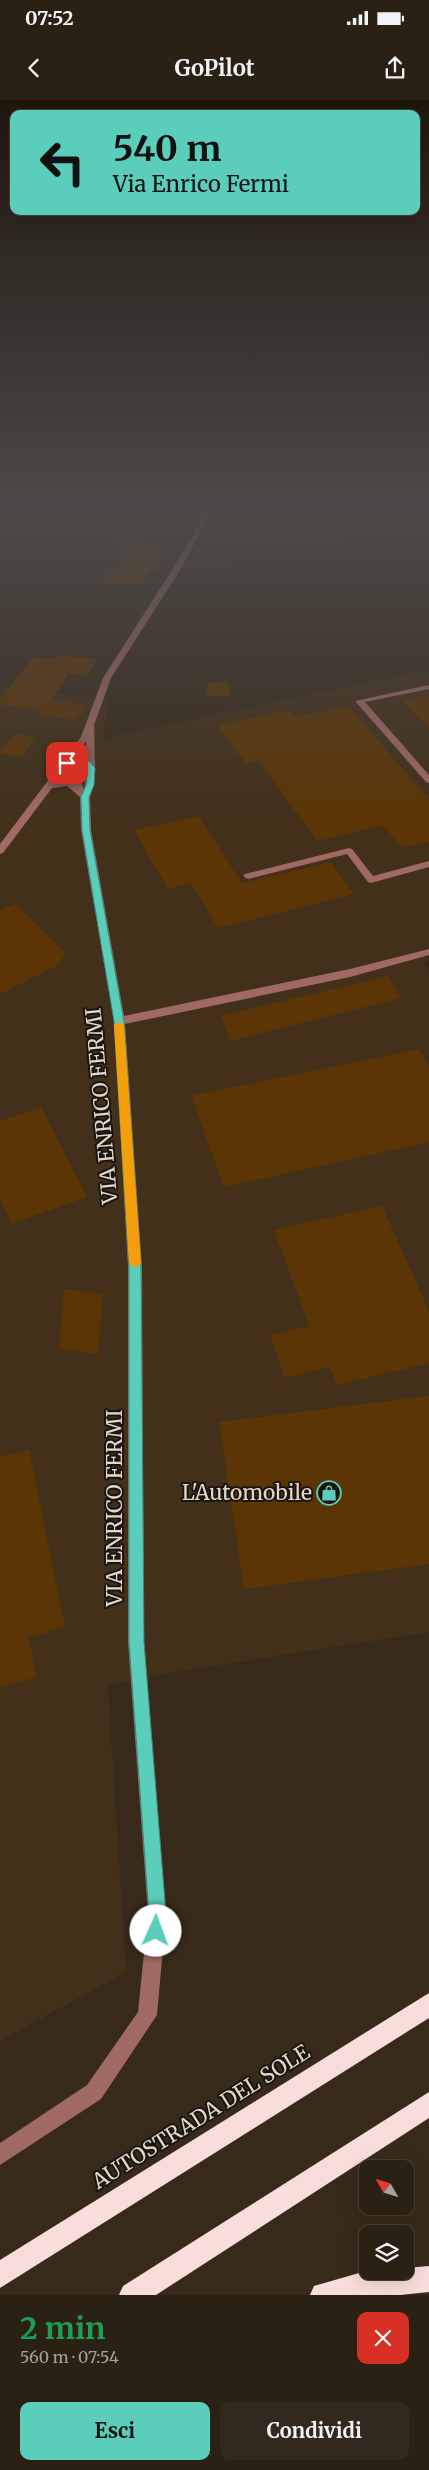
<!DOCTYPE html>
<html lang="it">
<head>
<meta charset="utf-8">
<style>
  :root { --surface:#2a2014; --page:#32281d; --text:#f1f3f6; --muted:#a5a3a0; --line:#463e34; --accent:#5bcebb }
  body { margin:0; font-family:Merriweather,serif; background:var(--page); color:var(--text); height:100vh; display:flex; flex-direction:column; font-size:19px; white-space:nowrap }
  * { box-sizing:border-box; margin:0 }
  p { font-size:16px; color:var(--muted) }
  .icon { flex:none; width:28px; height:28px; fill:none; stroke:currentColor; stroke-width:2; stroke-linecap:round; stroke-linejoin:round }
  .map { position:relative; height:2195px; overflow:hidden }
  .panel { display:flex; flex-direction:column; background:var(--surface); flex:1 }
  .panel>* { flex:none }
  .guide { position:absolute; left:10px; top:10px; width:410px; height:105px; border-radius:10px; box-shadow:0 5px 20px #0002,0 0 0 1px var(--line); background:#5bcebb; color:#111; overflow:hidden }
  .needle { width:32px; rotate:309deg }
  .tools { position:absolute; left:359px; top:2060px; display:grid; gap:10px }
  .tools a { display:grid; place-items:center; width:55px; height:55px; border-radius:10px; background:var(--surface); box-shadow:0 5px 20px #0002,0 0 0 1px var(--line); font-size:25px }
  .pin { position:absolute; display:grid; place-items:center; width:42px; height:42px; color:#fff; margin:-21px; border-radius:10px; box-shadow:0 2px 8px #0006 }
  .me { position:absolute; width:55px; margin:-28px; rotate:2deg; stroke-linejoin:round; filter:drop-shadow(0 0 4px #0008) }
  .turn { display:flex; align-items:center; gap:18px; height:105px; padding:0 20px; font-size:22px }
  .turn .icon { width:65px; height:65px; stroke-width:2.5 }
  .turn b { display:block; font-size:35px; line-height:42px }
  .round { display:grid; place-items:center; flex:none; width:52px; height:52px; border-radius:10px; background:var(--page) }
  .overview { display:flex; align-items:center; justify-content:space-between; height:85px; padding:0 20px }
  h1 { font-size:30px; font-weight:700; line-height:38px; color:#1e9e55 }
  .button { display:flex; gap:10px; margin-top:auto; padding:10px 20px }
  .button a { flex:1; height:58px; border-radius:10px; background:var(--accent); color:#111; font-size:20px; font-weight:700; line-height:58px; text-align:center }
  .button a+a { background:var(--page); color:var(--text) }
  .status { display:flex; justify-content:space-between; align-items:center; height:35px; padding:0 25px; background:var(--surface); direction:ltr }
  .status svg { height:14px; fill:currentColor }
  header { display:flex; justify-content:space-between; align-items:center; height:65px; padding:0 20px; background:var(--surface); font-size:22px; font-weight:700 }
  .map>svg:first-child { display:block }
  .built { fill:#42301a }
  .building { fill:#5b3506 }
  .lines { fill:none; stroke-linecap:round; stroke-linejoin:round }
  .minor { fill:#a06964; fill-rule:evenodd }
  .highway { fill:#f9ddda; fill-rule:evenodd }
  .route { fill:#5bcebb; stroke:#3b867a }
  .slow { fill:#f59e0b }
  .labels { text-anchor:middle; stroke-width:4; stroke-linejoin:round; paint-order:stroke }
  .near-street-label { font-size:21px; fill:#e0d7cd; stroke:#1a140d }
  .near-poi-label { font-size:21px; fill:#e0d7cd; stroke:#1a140d; text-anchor:end }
</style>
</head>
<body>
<div class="status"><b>07:52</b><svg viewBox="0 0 49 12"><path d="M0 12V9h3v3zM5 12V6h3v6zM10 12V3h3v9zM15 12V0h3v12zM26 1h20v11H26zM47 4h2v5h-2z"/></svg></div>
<header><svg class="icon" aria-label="back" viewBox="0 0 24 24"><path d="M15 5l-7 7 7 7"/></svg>GoPilot<svg class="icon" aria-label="share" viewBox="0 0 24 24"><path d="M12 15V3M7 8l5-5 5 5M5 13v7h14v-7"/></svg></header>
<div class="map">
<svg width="429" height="2195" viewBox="0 0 429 2195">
  <rect width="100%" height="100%" fill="#382a1a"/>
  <g class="built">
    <polygon points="210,419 407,423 417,438 265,442 268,460 184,468"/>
    <polygon points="429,570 429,861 424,862 429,871 429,1532 162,1574 108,1586 126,1872 0,1941 0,586 109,600 102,642 122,634"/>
  </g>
  <g class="building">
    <polygon points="141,421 141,443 168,446 158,471 149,471 142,485 102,483 107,468 119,469 118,422"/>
    <polygon points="56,556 97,558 88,576 69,573 51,600 85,605 76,620 38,615 42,610 0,605 0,599 34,557 53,559"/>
    <polygon points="228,581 230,596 206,596 208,583"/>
    <polygon points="429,595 429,628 403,601"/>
    <polygon points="348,606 429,699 429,742 402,748 383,725 317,741 258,660 245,663 218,625 290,610 295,617"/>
    <polygon points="15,634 35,637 22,657 0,654 0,651"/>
    <polygon points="198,716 242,783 331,762 354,794 218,828 191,783 168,789 134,730"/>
    <polygon points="15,804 66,853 58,865 0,894 0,810"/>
    <polygon points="388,876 401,898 230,941 221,916"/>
    <polygon points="419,949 429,968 429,1042 224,1087 191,996"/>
    <polygon points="41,1007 87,1097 11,1124 0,1098 0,1021"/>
    <polygon points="382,1106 429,1211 429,1263 337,1285 330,1267 285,1278 270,1235 309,1226 274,1130"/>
    <polygon points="64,1189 103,1194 98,1254 59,1249"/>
    <polygon points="429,1296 429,1464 244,1489 219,1322"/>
    <polygon points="29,1349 65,1527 29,1538 36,1577 0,1588 0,1357"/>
  </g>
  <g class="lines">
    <g class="minor">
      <path d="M204 415H210L182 467 111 578 94 625 95 668 94 685 90 697 91 730 124 916 350 869 429 849V855L350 877 125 924 142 1167 144 1542 166 1814 157 1915 101 1999 0 2065V2043L87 1985 138 1912 148 1814 128 1542V1167L114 921 81 730 80 697 67 686 52 688 3 753 0 754V744L81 637 103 578 174 467ZM86 641 87 668 84 690 77 665 71 662ZM68 666 73 682 57 681Z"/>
      <polygon points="429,585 429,589 365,602 429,675 429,683 426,682 355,601"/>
      <polygon points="349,748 352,749 373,776 429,761 429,767 371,783 368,782 347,754 248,779 243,776 245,774"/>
    </g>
    <g class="highway">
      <polygon points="429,1893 429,1918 0,2188 0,2160"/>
      <polygon points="429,1992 429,2018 156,2195 119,2195 123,2186"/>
      <polygon points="429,2166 429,2192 400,2195 310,2195 314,2186 359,2173 405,2171 405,2168"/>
    </g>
  </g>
  <linearGradient id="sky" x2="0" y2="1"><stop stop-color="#1f170e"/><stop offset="0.57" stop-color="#4d4a49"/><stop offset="1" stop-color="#4d4a49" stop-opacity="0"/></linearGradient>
  <rect width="429" height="722" fill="url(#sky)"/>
  <polygon class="route" points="79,658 89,661 95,668 94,685 89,697 90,730 124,921 141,1167 144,1542 166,1814 162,1837 156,1839 149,1837 147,1831 149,1814 129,1542 129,1167 114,921 82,730 81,697 86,685 87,668 79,663 67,666 63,663"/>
  <polygon class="slow" points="119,922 124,925 141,1163 135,1168 129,1163 114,925"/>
  <defs>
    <g id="shop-ring" transform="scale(1.25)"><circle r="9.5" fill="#1a140d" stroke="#5bcebb" stroke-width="1.5"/><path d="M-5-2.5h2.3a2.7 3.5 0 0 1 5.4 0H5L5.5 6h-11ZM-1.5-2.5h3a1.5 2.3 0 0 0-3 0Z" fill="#5bcebb"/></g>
  </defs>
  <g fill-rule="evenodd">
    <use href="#shop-ring" x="329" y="1393"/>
  </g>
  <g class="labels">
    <g class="near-street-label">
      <text transform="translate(102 1006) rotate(-95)" y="7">VIA ENRICO FERMI</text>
      <text transform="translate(115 1408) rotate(-90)" y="7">VIA ENRICO FERMI</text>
      <text transform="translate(201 2017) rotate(-32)" y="7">AUTOSTRADA DEL SOLE</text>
    </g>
    <g class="near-poi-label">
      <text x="312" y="1400">L'Automobile</text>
    </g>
  </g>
</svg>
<div class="tools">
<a><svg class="needle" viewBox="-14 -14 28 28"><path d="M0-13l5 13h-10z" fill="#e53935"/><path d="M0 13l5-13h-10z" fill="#a5a3a0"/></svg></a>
<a><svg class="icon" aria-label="layers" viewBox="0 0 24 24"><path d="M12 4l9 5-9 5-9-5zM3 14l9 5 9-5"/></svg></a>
</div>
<div class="pin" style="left:67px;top:663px;background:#d93025"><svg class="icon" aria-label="arrive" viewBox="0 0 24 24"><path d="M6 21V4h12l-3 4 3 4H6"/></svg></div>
<svg class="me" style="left:156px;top:1831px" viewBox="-20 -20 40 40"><circle r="19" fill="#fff"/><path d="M0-13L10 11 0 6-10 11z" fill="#5bcebb"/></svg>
<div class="guide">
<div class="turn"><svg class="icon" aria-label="left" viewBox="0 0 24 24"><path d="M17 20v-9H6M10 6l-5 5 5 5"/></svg><div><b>540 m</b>Via Enrico Fermi</div></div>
</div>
</div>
<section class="panel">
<div class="overview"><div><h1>2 min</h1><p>560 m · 07:54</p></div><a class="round" style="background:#d93025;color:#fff"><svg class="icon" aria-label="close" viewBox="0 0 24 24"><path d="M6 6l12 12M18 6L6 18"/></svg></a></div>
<div class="button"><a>Esci</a><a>Condividi</a></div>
</section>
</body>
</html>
